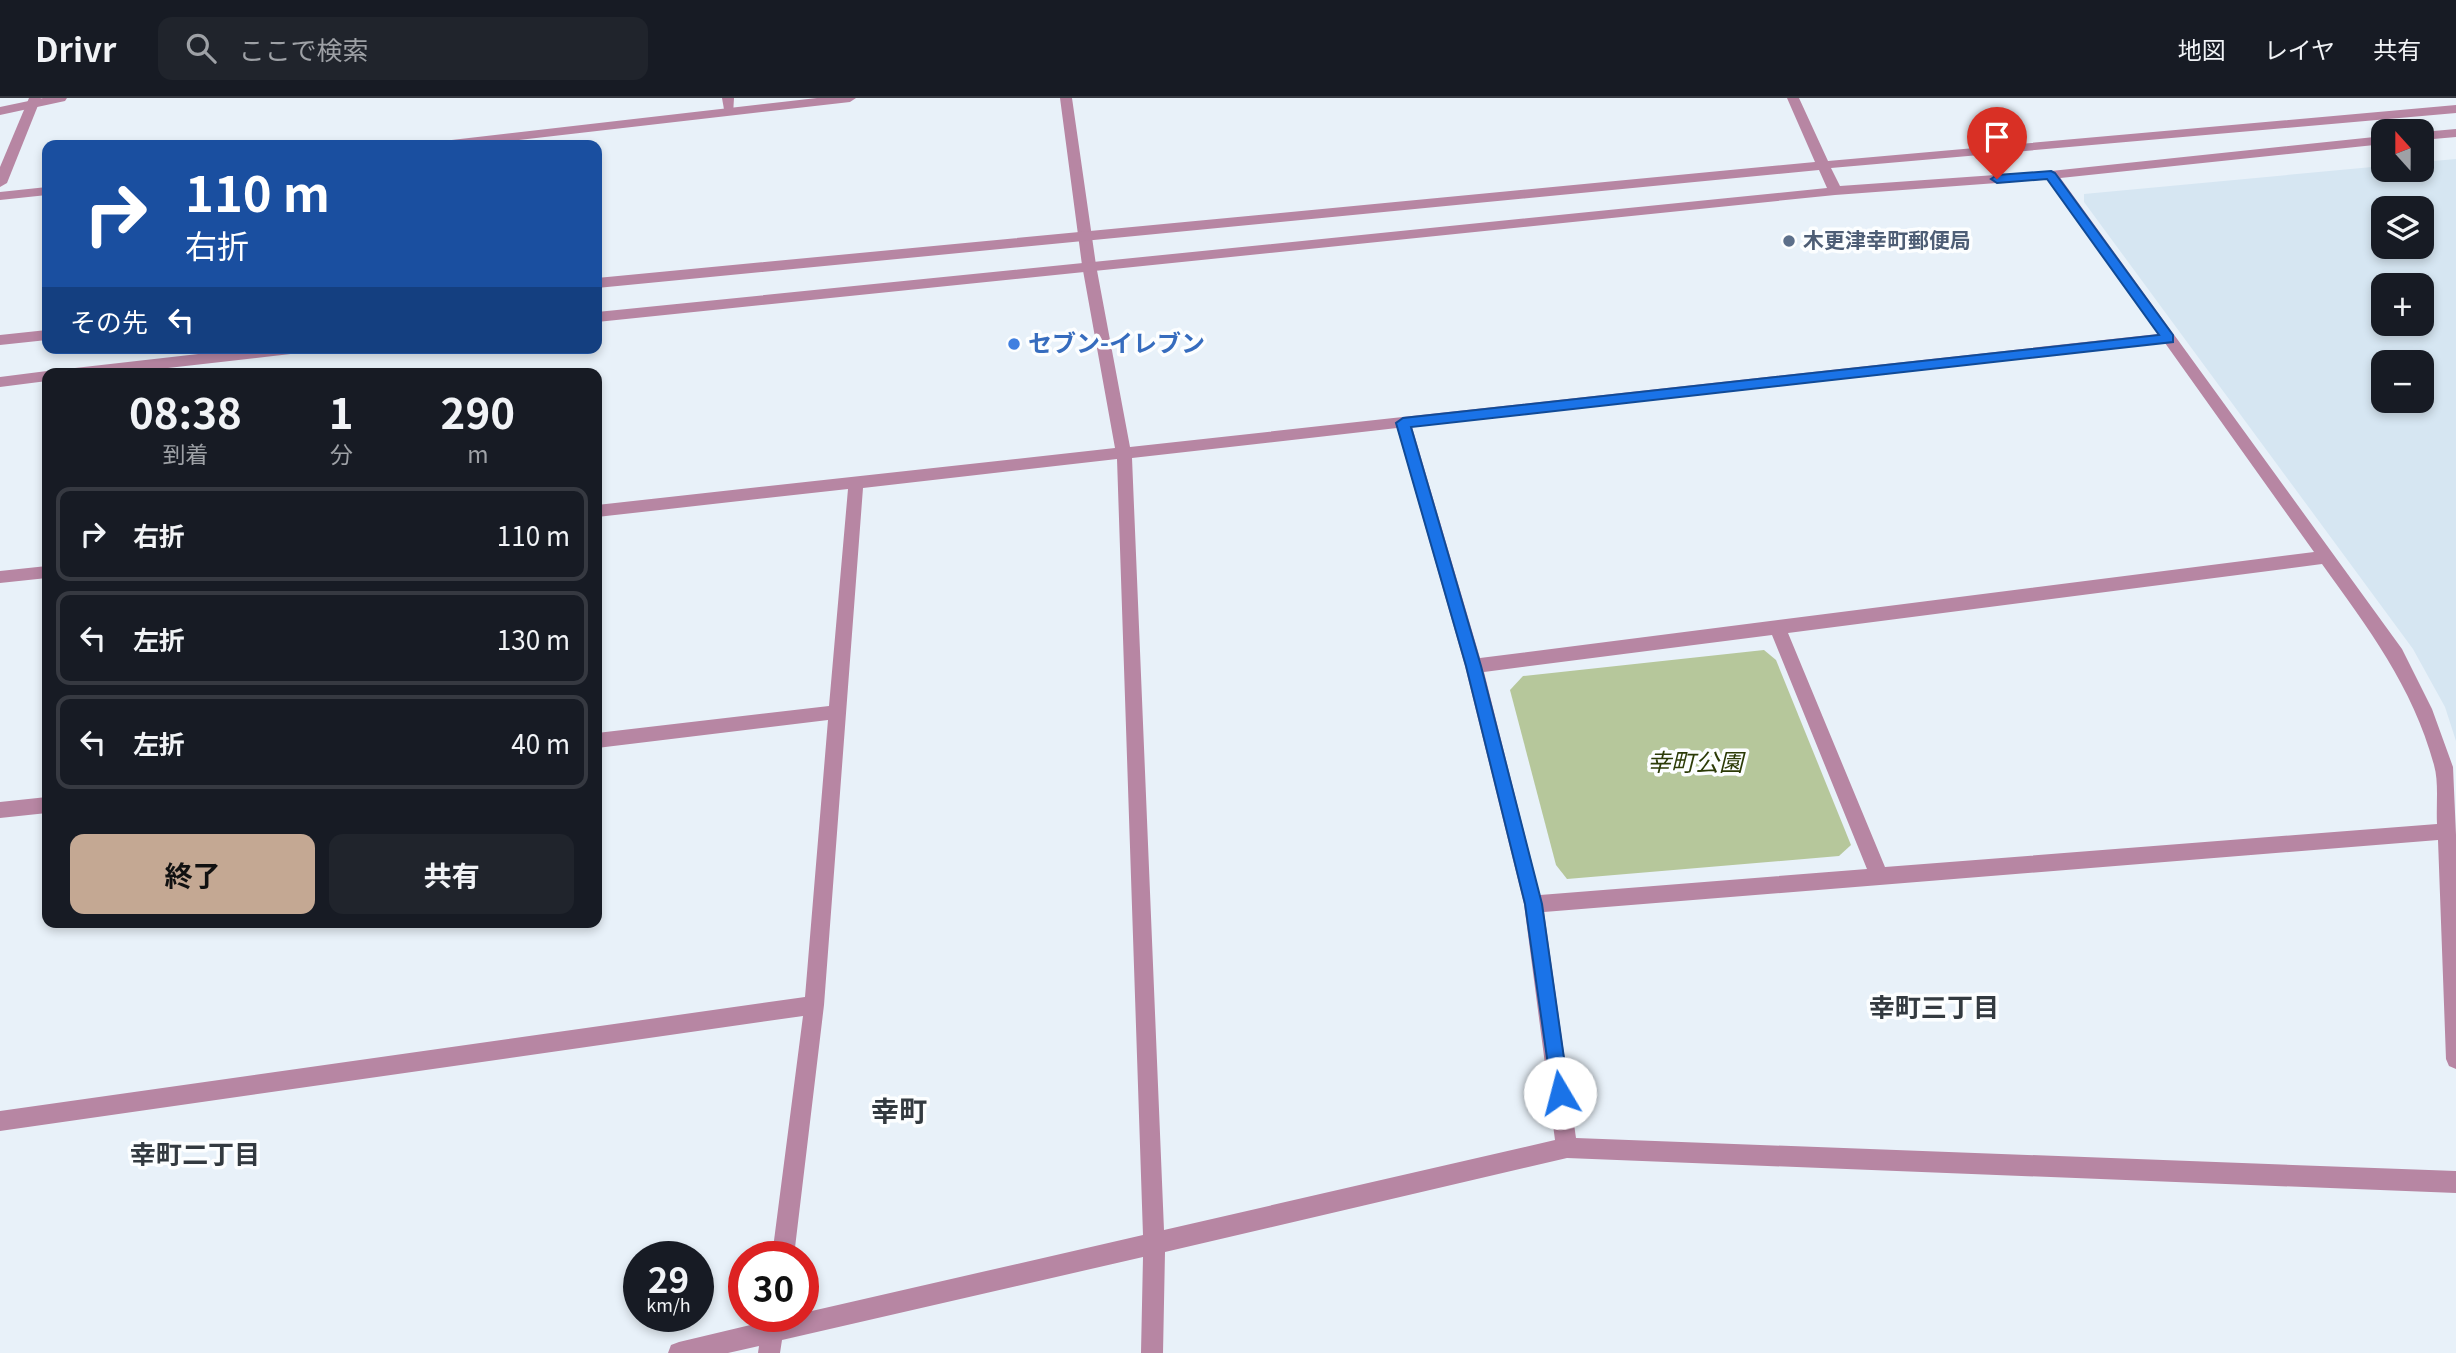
<!DOCTYPE html>
<html lang="ja">
<head>
<meta charset="utf-8">
<style>
  :root { --surface:#171b24; --page:#20242c; --text:#f1f3f6; --muted:#9ea1a6; --line:#363941; --accent:#c4a893 }
  body { margin:0; font-family:Georgia,"Noto Sans JP",serif; background:var(--page); color:var(--text); height:100vh; display:flex; flex-direction:column; font-size:26px; white-space:nowrap }
  * { box-sizing:border-box; margin:0 }
  p { font-size:23px; color:var(--muted) }
  .icon { flex:none; width:38px; height:38px; fill:none; stroke:currentColor; stroke-width:2; stroke-linecap:round; stroke-linejoin:round }
  .map { position:relative; flex:1; overflow:hidden }
  .side { position:absolute; left:42px; top:270px; width:560px; height:560px; display:flex; flex-direction:column; background:var(--surface); border-radius:14px; box-shadow:0 4px 10px #0003 }
  .side>* { flex:none }
  .top-card { position:absolute; left:42px; top:42px; width:560px; height:214px; border-radius:14px; box-shadow:0 4px 10px #0003; background:#1a4fa0; color:#fff; overflow:hidden }
  .needle { width:46px; rotate:339deg }
  .controls { position:absolute; left:2371px; top:21px; display:grid; gap:14px }
  .controls a { display:grid; place-items:center; width:63px; height:63px; border-radius:14px; background:var(--surface); box-shadow:0 4px 10px #0003; font-size:35px }
  .speed { position:absolute; left:623px; top:1143px; display:flex; gap:14px; font-size:35px; font-weight:700; text-align:center }
  .speed>* { display:grid; place-content:center; width:91px; height:91px; border-radius:50%; background:var(--surface); box-shadow:0 4px 10px #0003; line-height:1 }
  .speed small { font-size:18px; font-weight:400 }
  .speed .limit { border:10px solid #d22; background:#fff; color:#111 }
  .pin { position:absolute; display:grid; place-items:center; width:60px; height:60px; color:#fff; margin:-72px -30px; border-radius:50% 50% 50% 0; rotate:-45deg; box-shadow:0 0 7px #0007 }
  .pin .icon { rotate:45deg }
  .me { position:absolute; width:77px; margin:-38px; rotate:352deg; stroke-linejoin:round; filter:drop-shadow(0 0 5px #0008) }
  .turn { display:flex; align-items:center; gap:24px; height:147px; padding:0 28px; font-size:32px }
  .turn .icon { width:91px; height:91px; stroke-width:2.5 }
  .turn b { display:block; font-size:49px; line-height:60px }
  .then { display:flex; align-items:center; height:66px; padding:0 28px; background:#0003; gap:14px; font-size:26px }
  .eta { display:flex; justify-content:space-evenly; align-items:center; height:119px; text-align:center }
  .eta b { font-size:42px; font-weight:700; line-height:49px }
  .action { display:flex; gap:14px; margin-top:auto; padding:14px 28px }
  .action a { flex:1; height:80px; border-radius:14px; background:var(--accent); color:#111; font-size:28px; font-weight:700; line-height:80px; text-align:center }
  .action a+a { background:var(--page); color:var(--text) }
  ul { padding:0; list-style:none }
  li { display:flex; align-items:center; gap:21px; height:94px; margin:0 14px 10px; padding:0 14px; border:4px solid var(--line); border-radius:14px }
  li div { flex:1 }
  li b { display:block; font-size:26px }
  li em { font-style:normal }
  header { display:flex; align-items:center; gap:42px; box-sizing:border-box; height:98px; padding:0 35px; background:var(--surface); border-bottom:2px solid var(--line) }
  header strong { font-size:33px }
  nav { display:flex; gap:38px; margin-inline-start:auto; font-size:24px }
  .search { width:490px; height:63px; background:var(--page); display:flex; align-items:center; gap:18px; box-sizing:border-box; padding:0 24px; border-radius:14px; color:var(--muted); font-size:26px }
  .map>svg:first-child { display:block }
  .built { fill:#d6e6f2; fill-rule:evenodd }
  .green { fill:#b6c79b }
  .lines { fill:none; stroke-linecap:round; stroke-linejoin:round }
  .service { fill:#b786a3; fill-rule:evenodd }
  .minor { fill:#b786a3; fill-rule:evenodd }
  .tertiary { fill:#b786a3; fill-rule:evenodd }
  .route { fill:#1a73e8; stroke:#114b97; stroke-width:2 }
  .service-dot { fill:#5c6f8a; stroke:#fcfeff; stroke-width:2.5 }
  .shop-dot { fill:#3f7fe0; stroke:#fcfeff; stroke-width:2.5 }
  .labels { text-anchor:middle; stroke-width:7; stroke-linejoin:round; paint-order:stroke }
  .far-service-label { font-size:21px; font-weight:bold; fill:#4e5e75; stroke:#fcfeff; text-anchor:start }
  .shop-label { font-size:24px; font-weight:bold; fill:#366cbe; stroke:#fcfeff; text-anchor:start }
  .park-label { font-size:24px; font-style:italic; fill:#2b3a06; stroke:#fcfeff }
  .neighbourhood-label { font-size:26px; font-weight:bold; fill:#333a40; stroke:#fcfeff }
  .quarter-label { font-size:28px; font-weight:bold; fill:#333a40; stroke:#fcfeff }
</style>
</head>
<body>
<header>
<strong>Drivr</strong>
<div class="search"><svg class="icon" aria-label="search" viewBox="0 0 24 24"><circle cx="10" cy="10" r="6"/><path d="M15 15l6 6"/></svg>ここで検索</div>
<nav><a>地図</a><a>レイヤ</a><a>共有</a></nav>
</header>
<div class="map">
<svg width="2456" height="1255" viewBox="0 0 2456 1255">
  <rect width="100%" height="100%" fill="#e8f1f9"/>
  <path class="built" d="M2456 61V643L2445 609 2413 551 2084 104V96L2383 68 2384 72H2422V64ZM2384 110H2422V149H2384ZM2384 187H2422V226H2384ZM2384 264H2422V303H2384Z"/>
  <polygon class="green" points="1764,552 1776,562 1851,747 1839,758 1567,781 1556,767 1510,592 1523,578"/>
  <g class="lines">
    <polygon class="service" points="722,0 734,0 733,17 725,17"/>
    <g class="minor">
      <polygon points="43,0 67,0 65,3 0,17 0,9"/>
      <polygon points="817,0 856,0 850,4 475,47 437,47 443,43"/>
      <path d="M1060 0H1072L1096 167 1130 349 2158 236 2044 77 2051 73 2056 74 2402 551 2432 611 2453 669 2456 737V971L2449 968 2446 961 2438 742 1544 814 1576 1040 2456 1073V1095L1567 1060 1165 1154 1163 1255H1141L1143 1159 782 1242 780 1255H758L759 1248 728 1255H668L671 1247 679 1244 763 1224 764 1218H803V1215L1143 1137 1117 361 863 390 824 907 794 1158H772L803 918 0 1033V1013L805 899 828 622 597 650V635L829 608 848 391 597 419V407L1115 350 1082 167ZM2165 245 2314 454 1480 560 1412 329ZM1397 330 1465 568 1524 806 1555 1042 1164 1132 1132 360ZM2322 466C2368 530 2413 589 2434 667 2439 684 2436 707 2437 726L1885 769 1788 535ZM1772 537 1867 771 1540 797 1484 574Z"/>
      <polygon points="47,89 47,97 0,102 0,94"/>
      <polygon points="47,468 47,480 0,485 0,473"/>
      <polygon points="47,699 47,715 0,720 0,704"/>
    </g>
    <g class="tertiary">
      <polygon points="29,0 41,0 7,85 0,89 0,69"/>
      <polygon points="1787,0 1799,0 1828,63 2456,7 2456,15 1831,70 1840,88 2051,73 2384,38 2384,46 2051,81 1835,97 597,224 597,214 1827,90 1819,72 597,190 597,180 1815,64"/>
      <polygon points="2456,31 2456,39 2422,42 2422,34"/>
      <polygon points="47,232 47,242 0,247 0,237"/>
      <polygon points="251,250 306,250 299,255 124,275 68,275 75,270"/>
      <polygon points="47,273 52,275 47,275 47,283 0,289 0,279"/>
    </g>
  </g>
  <polygon class="route" points="2051,73 2055,75 2173,237 2173,244 1411,329 1481,568 1542,806 1569,995 1566,1002 1560,1005 1553,1002 1525,806 1466,568 1396,325 1403,320 2159,237 2047,81 1997,85 1991,81 1997,77"/>
  <circle class="service-dot" cx="1789" cy="143" r="7"/>
  <circle class="shop-dot" cx="1014" cy="246" r="7"/>
  <g class="labels">
    <g class="far-service-label">
      <text x="1803" y="150">木更津幸町郵便局</text>
    </g>
    <g class="shop-label">
      <text x="1028" y="254">セブン-イレブン</text>
    </g>
    <g class="park-label">
      <text x="1695" y="673">幸町公園</text>
    </g>
    <g class="neighbourhood-label">
      <text x="1934" y="919">幸町三丁目</text>
      <text x="195" y="1066">幸町二丁目</text>
    </g>
    <g class="quarter-label">
      <text x="899" y="1023">幸町</text>
    </g>
  </g>
</svg>
<div class="controls">
<a><svg class="needle" viewBox="-14 -14 28 28"><path d="M0-13l5 13h-10z" fill="#e53935"/><path d="M0 13l5-13h-10z" fill="#9ea1a6"/></svg></a>
<a><svg class="icon" aria-label="layers" viewBox="0 0 24 24"><path d="M12 4l9 5-9 5-9-5zM3 14l9 5 9-5"/></svg></a>
<a>+</a>
<a>−</a>
</div>
<div class="speed"><div>29<small>km/h</small></div><div class="limit">30</div></div>
<div class="pin" style="left:1997px;top:81px;background:#d93025"><svg class="icon" aria-label="arrive" viewBox="0 0 24 24"><path d="M6 21V4h12l-3 4 3 4H6"/></svg></div>
<svg class="me" style="left:1560px;top:995px" viewBox="-20 -20 40 40"><circle r="19" fill="#fff"/><path d="M0-13L10 11 0 6-10 11z" fill="#1a73e8"/></svg>
<div class="top-card">
<div class="turn"><svg class="icon" aria-label="right" viewBox="0 0 24 24"><path d="M7 20v-9h11M14 6l5 5-5 5"/></svg><div><b>110 m</b>右折</div></div>
<div class="then">その先<svg class="icon" aria-label="left" viewBox="0 0 24 24"><path d="M17 20v-9H6M10 6l-5 5 5 5"/></svg></div>
</div>
<section class="side">
<div class="eta">
<div><b>08:38</b><p>到着</p></div>
<div><b>1</b><p>分</p></div>
<div><b>290</b><p>m</p></div>
</div>
<ul>
<li><svg class="icon" aria-label="right" viewBox="0 0 24 24"><path d="M7 20v-9h11M14 6l5 5-5 5"/></svg><div><b>右折</b></div><em>110 m</em></li>
<li><svg class="icon" aria-label="left" viewBox="0 0 24 24"><path d="M17 20v-9H6M10 6l-5 5 5 5"/></svg><div><b>左折</b></div><em>130 m</em></li>
<li><svg class="icon" aria-label="left" viewBox="0 0 24 24"><path d="M17 20v-9H6M10 6l-5 5 5 5"/></svg><div><b>左折</b></div><em>40 m</em></li>
</ul>
<div class="action"><a>終了</a><a>共有</a></div>
</section>
</div>
</body>
</html>
